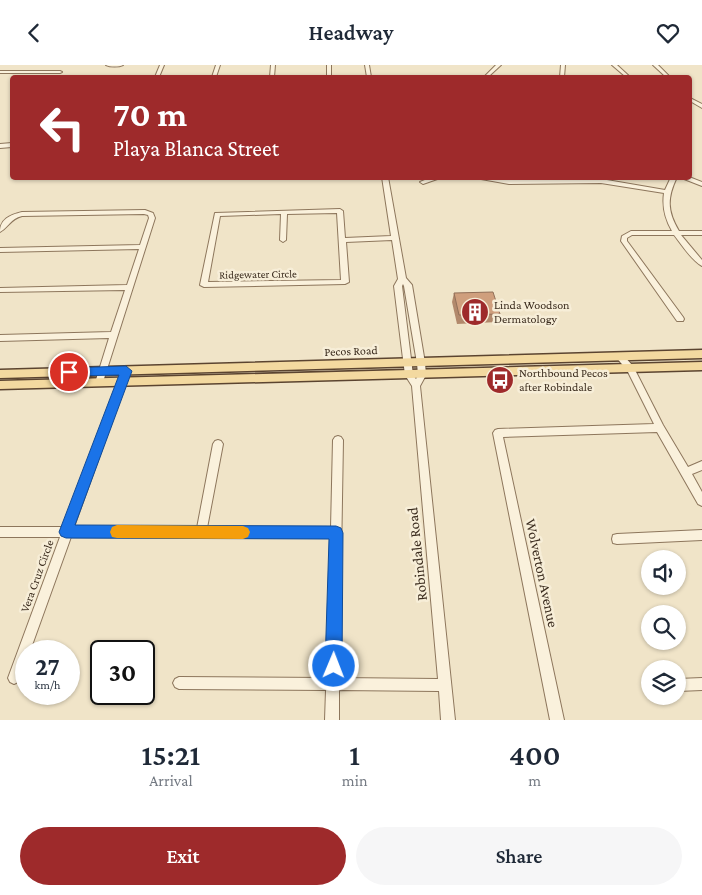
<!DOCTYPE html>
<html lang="en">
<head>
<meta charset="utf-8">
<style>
  :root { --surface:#fff; --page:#f6f6f7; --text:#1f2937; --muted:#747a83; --accent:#9e2a2b }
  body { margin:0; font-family:"Crimson Pro",serif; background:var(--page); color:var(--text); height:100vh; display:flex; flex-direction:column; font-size:19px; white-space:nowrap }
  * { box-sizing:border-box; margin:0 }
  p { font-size:16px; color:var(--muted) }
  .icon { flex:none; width:28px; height:28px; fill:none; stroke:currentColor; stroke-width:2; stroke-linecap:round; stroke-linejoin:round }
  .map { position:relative; height:655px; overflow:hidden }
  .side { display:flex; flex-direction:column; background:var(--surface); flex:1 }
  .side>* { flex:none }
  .hud { position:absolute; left:10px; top:10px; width:682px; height:105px; border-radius:5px; box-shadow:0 1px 4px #0004; background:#9e2a2b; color:#fff; overflow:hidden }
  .buttons { position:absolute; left:641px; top:485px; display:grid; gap:10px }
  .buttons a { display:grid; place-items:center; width:45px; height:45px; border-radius:50%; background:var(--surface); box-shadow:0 1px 4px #0004; font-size:25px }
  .speed { position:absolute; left:15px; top:575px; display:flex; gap:10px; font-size:25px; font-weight:700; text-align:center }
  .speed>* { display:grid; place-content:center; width:65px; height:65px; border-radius:50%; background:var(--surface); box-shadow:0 1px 4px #0004; line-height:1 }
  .speed small { font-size:12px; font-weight:400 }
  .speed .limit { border:2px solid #111; border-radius:8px; background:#fff; color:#111 }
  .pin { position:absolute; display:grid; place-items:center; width:42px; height:42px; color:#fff; margin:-21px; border:2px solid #fff; border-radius:50%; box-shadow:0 1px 5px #0007 }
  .me { position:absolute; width:55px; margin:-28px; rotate:1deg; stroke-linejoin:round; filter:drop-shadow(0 0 4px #0008) }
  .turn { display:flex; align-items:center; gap:18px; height:105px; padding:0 20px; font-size:22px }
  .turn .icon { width:65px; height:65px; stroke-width:2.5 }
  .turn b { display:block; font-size:35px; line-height:42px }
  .eta { display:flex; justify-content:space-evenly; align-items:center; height:85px; text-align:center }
  .eta b { font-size:30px; font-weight:600; line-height:35px }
  .action { display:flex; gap:10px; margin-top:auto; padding:10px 20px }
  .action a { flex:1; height:58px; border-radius:30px; background:var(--accent); color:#fff; font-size:20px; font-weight:600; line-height:58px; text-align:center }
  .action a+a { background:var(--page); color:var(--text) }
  header { display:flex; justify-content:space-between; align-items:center; height:65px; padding:0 20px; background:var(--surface); font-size:22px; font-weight:600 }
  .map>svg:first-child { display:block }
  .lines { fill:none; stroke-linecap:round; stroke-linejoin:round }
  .minor-casing { stroke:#8d765c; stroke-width:2 }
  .major-casing { stroke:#5b4430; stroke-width:3 }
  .minor { fill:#faf1dc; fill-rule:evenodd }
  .major { fill:#f3d9a0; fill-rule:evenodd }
  .wall { fill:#b2896c }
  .building { fill:#cf9f7d; stroke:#916f58 }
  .route { fill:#1a73e8; stroke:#114b97 }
  .slow { fill:#f59e0b }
  .labels { text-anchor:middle; stroke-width:5; stroke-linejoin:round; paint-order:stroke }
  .far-street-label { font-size:11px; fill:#3d2e20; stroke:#f7eed8 }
  .poi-label { font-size:12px; fill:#3d2e20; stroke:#f7eed8; text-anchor:start }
  .street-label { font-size:12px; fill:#3d2e20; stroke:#f7eed8 }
  .near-street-label { font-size:15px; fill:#3d2e20; stroke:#f7eed8 }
</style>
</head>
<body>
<header><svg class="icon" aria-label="back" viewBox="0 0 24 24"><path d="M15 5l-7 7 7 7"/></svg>Headway<svg class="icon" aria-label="heart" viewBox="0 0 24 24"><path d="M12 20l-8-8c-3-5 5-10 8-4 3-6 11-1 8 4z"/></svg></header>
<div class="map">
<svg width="702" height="655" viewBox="0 0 702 655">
  <rect width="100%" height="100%" fill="#f0e4c8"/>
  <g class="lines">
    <g class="minor-casing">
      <g id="minor">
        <path d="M106 0H123C119 2 110 2 106 0Z"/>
        <polygon points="160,0 164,0 159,12 155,12"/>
        <polygon points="216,0 220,0 216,12 212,12"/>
        <polygon points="271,0 275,0 274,12 270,12"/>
        <rect x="327" y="0" width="4" height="12"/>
        <polygon points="365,0 369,0 371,12 367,12"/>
        <polygon points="496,0 501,0 488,12 484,12"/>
        <polygon points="561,0 565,0 564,12 560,12"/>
        <polygon points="612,0 617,0 630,12 626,12"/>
        <polygon points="653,0 658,0 670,12 666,12"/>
        <polygon points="0,6 60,6 62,7 60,8 0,8"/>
        <polygon points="690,33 702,39 702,43 690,36"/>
        <polygon points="12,78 12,82 0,83 0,79"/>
        <polygon points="37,112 73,112 70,114 40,114"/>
        <path d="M382 112H388L406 213 412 220 425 298 426 310 420 321 455 655H441L439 626 339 625V655H325L326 625 179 624 175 622 173 618 175 614 179 612 327 613 331 473 71 472 30 586H26V596L18 617 14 619 10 617 8 613 60 472H0V462H64L122 306 126 303 130 306 74 462 197 463 213 379 215 376 218 375 221 376 223 379 207 463H331L333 375 335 372 338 371 341 372 343 375 339 613 438 614 412 321 405 310 394 221 398 214 392 175 346 177 349 217 345 219 204 222 200 220 215 148 340 144 343 146 345 173 391 171ZM337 148 341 215 208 217 220 151 281 149 280 175 283 177 286 175 287 149ZM403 219 404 221 417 298 418 310 416 314 413 310 402 221Z"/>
        <polygon points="432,112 443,112 423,119 420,117"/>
        <path d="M470 112H489L509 115 601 114 665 125 671 112H677C667 133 667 146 679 166H702V170H681L702 195V201C691 195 682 180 674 170H632L627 173V176L683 252 684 254 683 256H677L621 176 622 171 631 166H672C665 154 662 142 664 128L601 118 509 119Z"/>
        <polygon points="679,112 689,112 702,117 702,121"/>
        <path d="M145 145 153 148 155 153 102 320H96L95 318 109 273 0 276V270L111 267 125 225 0 227V223L127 220 139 184 0 187V183L140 180 149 153 148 150 144 149 22 151C10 154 9 162 0 167 0 154 10 150 22 147Z"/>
        <polygon points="619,288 622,289 633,301 663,360 688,402 702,396 702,405 692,409 702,427 702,441 698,439 657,367 503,372 564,655 550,655 493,368 495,365 498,364 654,359 627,305 615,291"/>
        <polygon points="702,465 702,475 617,479 613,478 612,474 613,470 617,469"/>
        <polygon points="702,613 702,625 678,626 678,614"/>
      </g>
    </g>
    <g class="major-casing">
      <g id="major">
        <polygon points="702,285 702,293 0,313 0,305"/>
        <polygon points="702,297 702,305 0,324 0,316"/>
      </g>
    </g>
    <use href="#minor" class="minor"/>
    <use href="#major" class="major"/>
  </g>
  <polygon class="wall" points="454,228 500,249 498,257 457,259 452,237"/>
  <polygon class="building" points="493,227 500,249 459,250 454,228"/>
  <polygon class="route" points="126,301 132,306 75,460 336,461 341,463 343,468 342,601 339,606 334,609 328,606 325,601 329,474 66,473 61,471 59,467 119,310 69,311 63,307 69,303"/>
  <polygon class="slow" points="117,460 243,461 248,463 250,467 248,472 243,474 117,473 112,472 110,467 112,462"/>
  <defs>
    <g id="building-disc" transform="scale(1.4375)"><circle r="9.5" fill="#9e2a2b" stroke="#f7eed8"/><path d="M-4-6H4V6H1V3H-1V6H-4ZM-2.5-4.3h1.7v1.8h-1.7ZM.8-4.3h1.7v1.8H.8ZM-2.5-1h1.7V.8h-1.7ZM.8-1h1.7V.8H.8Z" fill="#fff"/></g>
    <g id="bus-disc" transform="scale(1.4375)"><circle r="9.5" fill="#9e2a2b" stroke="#f7eed8"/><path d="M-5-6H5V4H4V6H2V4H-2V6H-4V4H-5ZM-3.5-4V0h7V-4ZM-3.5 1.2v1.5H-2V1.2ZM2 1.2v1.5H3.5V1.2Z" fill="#fff"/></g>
  </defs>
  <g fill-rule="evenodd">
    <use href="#building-disc" x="475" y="247"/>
    <use href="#bus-disc" x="500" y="315"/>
  </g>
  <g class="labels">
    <g class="far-street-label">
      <text transform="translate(258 209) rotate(-1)" y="4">Ridgewater Circle</text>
    </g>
    <g class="poi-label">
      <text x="494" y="244">Linda Woodson<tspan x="494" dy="14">Dermatology</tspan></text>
      <text x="519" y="312">Northbound Pecos<tspan x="519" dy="14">after Robindale</tspan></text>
    </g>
    <g class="street-label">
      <text transform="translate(351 286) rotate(-2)" y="4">Pecos Road</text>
      <text transform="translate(37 511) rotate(-70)" y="4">Vera Cruz Circle</text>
    </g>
    <g class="near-street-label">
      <text transform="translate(417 489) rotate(-96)" y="5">Robindale Road</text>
      <text transform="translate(542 508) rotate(78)" y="5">Wolverton Avenue</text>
    </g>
  </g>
</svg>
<div class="buttons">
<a><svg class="icon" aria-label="sound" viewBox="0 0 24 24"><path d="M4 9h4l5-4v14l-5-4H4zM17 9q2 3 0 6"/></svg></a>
<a><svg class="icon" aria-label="search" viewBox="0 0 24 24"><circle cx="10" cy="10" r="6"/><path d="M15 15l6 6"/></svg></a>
<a><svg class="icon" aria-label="layers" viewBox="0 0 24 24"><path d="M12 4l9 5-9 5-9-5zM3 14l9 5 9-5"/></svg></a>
</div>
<div class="speed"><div>27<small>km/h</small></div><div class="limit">30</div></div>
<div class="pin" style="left:69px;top:307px;background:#d93025"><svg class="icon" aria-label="arrive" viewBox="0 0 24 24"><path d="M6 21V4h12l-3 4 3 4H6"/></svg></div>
<svg class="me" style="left:334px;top:601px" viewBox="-20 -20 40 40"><circle r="17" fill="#1a73e8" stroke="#fff" stroke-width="3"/><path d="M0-11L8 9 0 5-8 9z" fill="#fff"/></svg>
<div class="hud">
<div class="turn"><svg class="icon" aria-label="left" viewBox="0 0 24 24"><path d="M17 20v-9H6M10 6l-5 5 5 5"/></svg><div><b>70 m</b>Playa Blanca Street</div></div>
</div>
</div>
<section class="side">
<div class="eta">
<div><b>15:21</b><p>Arrival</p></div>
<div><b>1</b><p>min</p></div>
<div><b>400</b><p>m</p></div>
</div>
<div class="action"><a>Exit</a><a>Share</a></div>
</section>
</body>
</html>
